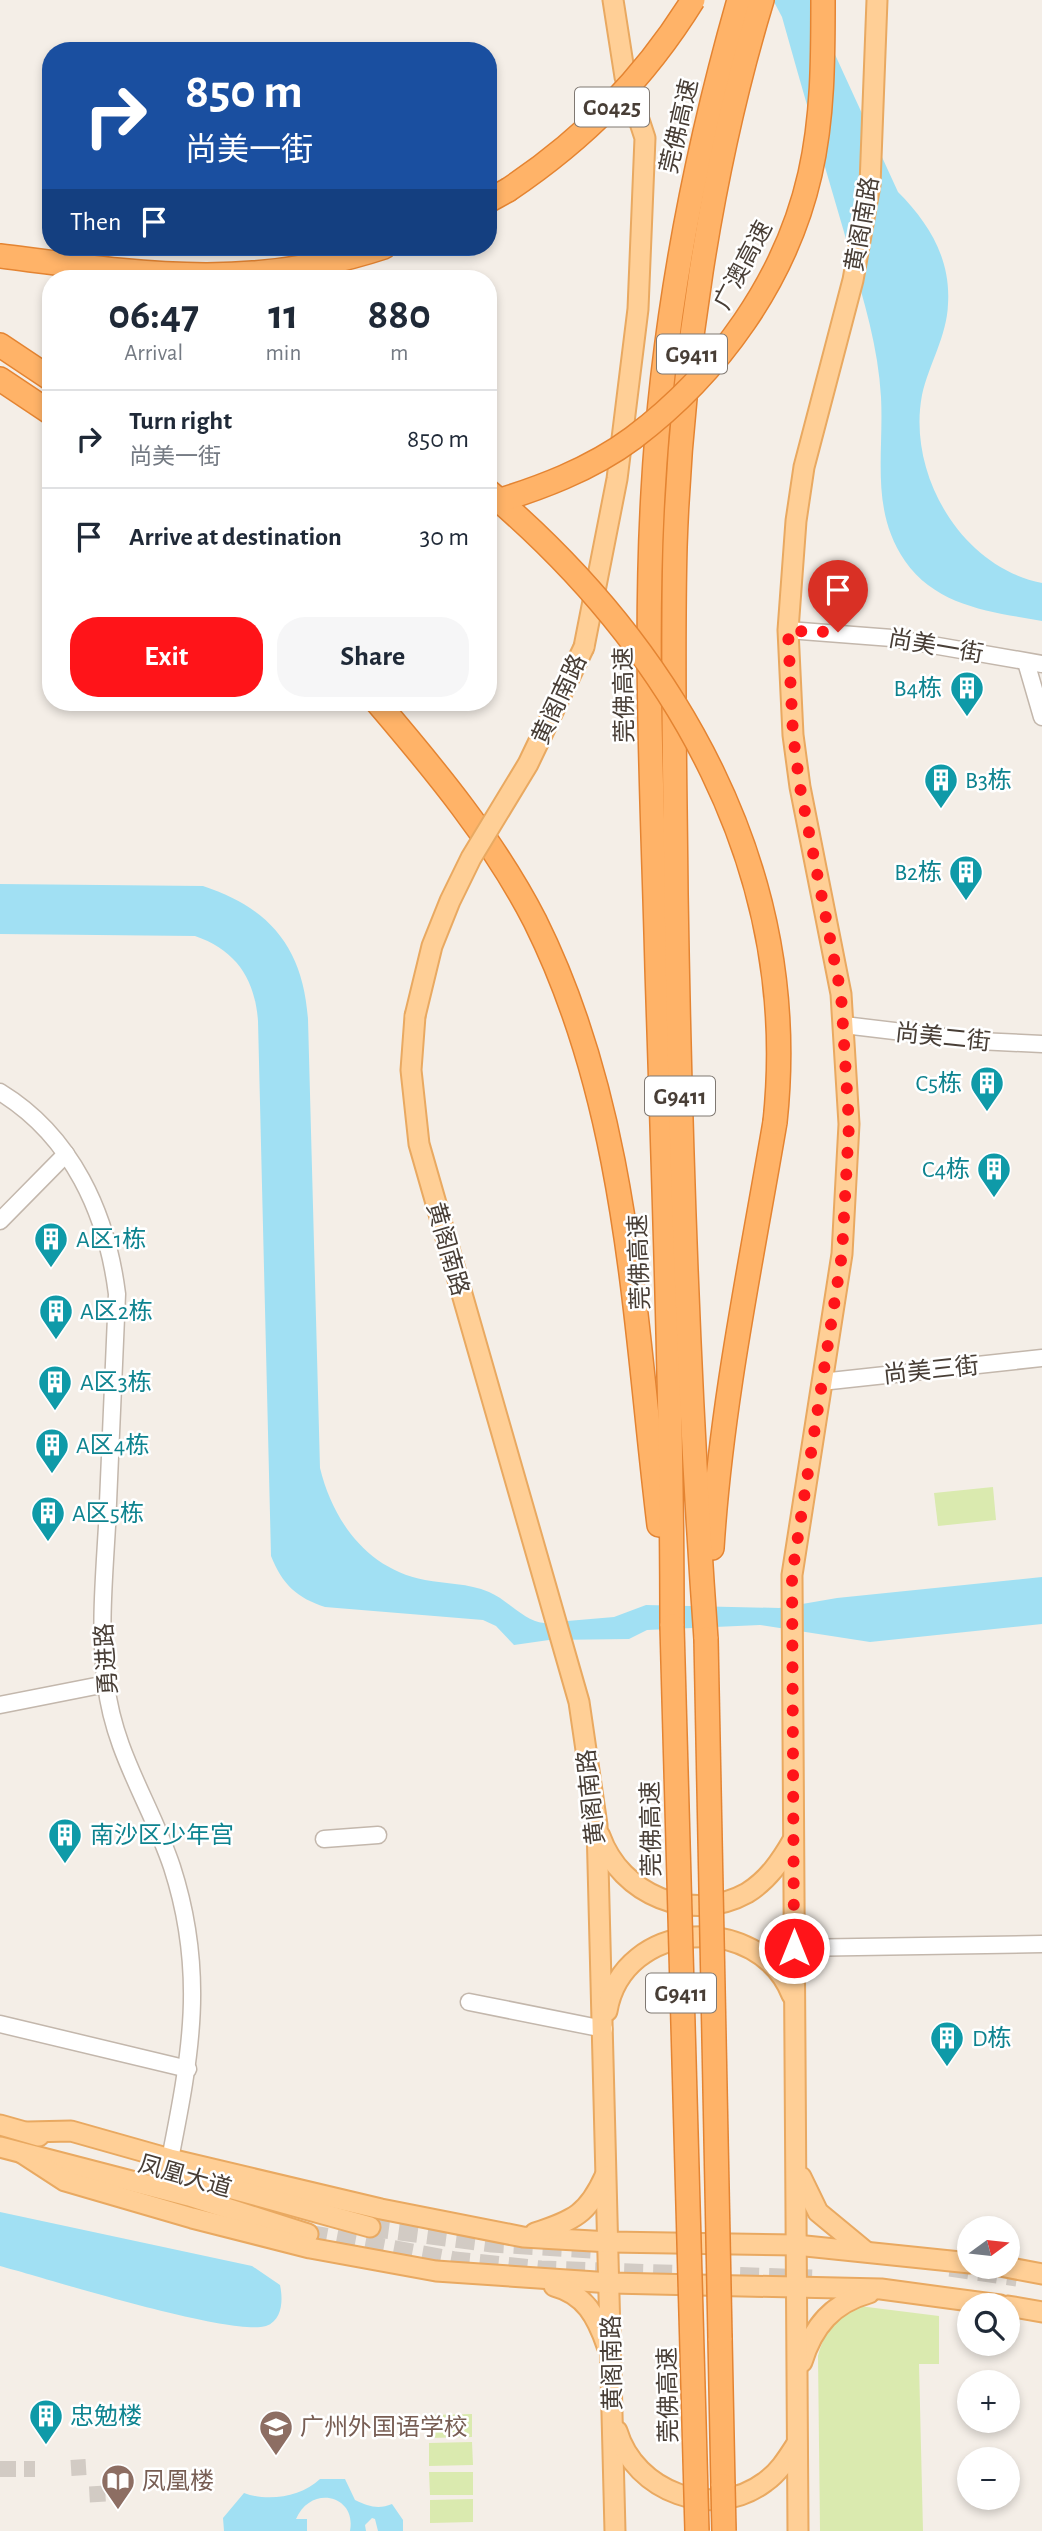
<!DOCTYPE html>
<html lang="en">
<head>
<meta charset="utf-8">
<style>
  :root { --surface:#fff; --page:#f6f6f7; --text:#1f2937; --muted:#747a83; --line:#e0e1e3; --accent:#ff1419 }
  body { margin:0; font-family:"Alegreya Sans","Noto Sans SC",sans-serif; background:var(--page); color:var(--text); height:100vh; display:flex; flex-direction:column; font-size:26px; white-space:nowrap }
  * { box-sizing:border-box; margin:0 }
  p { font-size:23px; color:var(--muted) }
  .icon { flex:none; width:38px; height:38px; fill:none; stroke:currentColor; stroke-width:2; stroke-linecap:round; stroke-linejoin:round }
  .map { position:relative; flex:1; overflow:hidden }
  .drawer { position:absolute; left:42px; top:270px; width:455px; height:441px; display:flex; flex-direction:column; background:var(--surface); border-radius:28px; box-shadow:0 4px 10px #0003 }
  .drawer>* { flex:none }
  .banner { position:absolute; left:42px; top:42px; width:455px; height:214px; border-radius:28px; box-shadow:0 4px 10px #0003; background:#1a4fa0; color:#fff; overflow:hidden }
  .needle { width:46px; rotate:75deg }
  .controls { position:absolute; left:957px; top:2216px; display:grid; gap:14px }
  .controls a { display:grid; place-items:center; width:63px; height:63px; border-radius:50%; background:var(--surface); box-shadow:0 4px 10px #0003; font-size:35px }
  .pin { position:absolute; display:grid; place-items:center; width:60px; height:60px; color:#fff; margin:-72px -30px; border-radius:50% 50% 50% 0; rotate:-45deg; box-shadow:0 0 7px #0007 }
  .pin .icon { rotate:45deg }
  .me { position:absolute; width:77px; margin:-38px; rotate:0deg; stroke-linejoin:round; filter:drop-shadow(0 0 5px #0008) }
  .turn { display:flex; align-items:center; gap:24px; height:147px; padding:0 28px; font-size:32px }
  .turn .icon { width:91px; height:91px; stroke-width:2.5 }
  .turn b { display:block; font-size:49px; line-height:60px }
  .then { display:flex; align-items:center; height:66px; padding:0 28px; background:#0003; gap:14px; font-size:26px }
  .eta { display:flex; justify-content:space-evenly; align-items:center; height:119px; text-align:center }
  .eta b { font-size:42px; font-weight:700; line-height:49px }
  .button { display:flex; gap:14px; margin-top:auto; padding:14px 28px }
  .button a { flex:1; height:80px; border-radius:28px; background:var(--accent); color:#fff; font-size:28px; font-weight:700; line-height:80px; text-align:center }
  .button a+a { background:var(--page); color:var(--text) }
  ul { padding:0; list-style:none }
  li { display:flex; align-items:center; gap:21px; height:98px; padding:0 28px; border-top:2px solid var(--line) }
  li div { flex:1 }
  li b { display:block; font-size:26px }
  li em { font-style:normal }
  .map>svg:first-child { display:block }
  .green { fill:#daeaaf }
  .water { fill:#a1e0f3 }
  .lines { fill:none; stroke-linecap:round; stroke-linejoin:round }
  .minor-tunnel { stroke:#d2cbc4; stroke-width:16; stroke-dasharray:16 8; stroke-linecap:butt }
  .major-tunnel { stroke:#d2cbc4; stroke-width:19; stroke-dasharray:19 10; stroke-linecap:butt }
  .minor-casing { stroke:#c3b7ac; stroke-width:19 }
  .major-casing { stroke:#e9a961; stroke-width:23 }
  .highway-casing { stroke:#e48432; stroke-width:26 }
  .minor { stroke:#fff; stroke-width:16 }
  .major { stroke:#ffcf96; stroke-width:19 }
  .highway { stroke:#ffb368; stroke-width:23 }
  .major-bridge-casing { stroke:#e9a961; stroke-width:23; stroke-linecap:butt }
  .highway-bridge-casing { stroke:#e48432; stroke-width:26; stroke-linecap:butt }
  .major-bridge { stroke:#ffcf96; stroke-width:19 }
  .highway-bridge { stroke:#ffb368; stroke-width:23 }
  .route { stroke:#ff1419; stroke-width:12; stroke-dasharray:0 21.6 }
  .labels { text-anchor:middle; stroke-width:5; stroke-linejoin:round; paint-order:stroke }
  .shield { fill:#fff; stroke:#7f7872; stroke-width:2 }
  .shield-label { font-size:23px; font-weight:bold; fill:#483e36 }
  .street-label { font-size:24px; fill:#483e36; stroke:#fff }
  .culture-label { font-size:24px; fill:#0d838f; stroke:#fff; text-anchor:start }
  .education-label { font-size:24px; fill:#785e54; stroke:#fff; text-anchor:start }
</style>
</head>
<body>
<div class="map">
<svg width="1042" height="2531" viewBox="0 0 1042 2531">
  <rect width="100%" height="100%" fill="#f4eee7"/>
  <g class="green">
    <polygon points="993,1487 996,1520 938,1526 934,1493"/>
    <path d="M859 2306 939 2316V2364H919L923 2531H820L818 2356C825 2330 835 2318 859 2306Z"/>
    <polygon points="472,2414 472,2437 429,2438 429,2415"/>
    <polygon points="472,2442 473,2465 429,2466 429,2443"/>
    <polygon points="429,2472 473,2472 473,2495 430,2495"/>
    <polygon points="473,2499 473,2522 430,2523 430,2500"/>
  </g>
  <g class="water">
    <path d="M773 0H810L898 192C928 222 951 258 948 304 947 336 929 364 922 395 907 474 961 567 1042 583V621C992 612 937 607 905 561 870 510 884 455 881 397 878 340 859 286 844 232 823 160 802 89 782 17Z"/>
    <path d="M0 884 203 886C270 908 303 948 308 1019L320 1468C333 1521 367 1569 425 1580 446 1584 468 1583 489 1592 508 1600 524 1621 544 1623L614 1617 646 1605 779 1608 837 1598 1042 1577V1624L870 1642 760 1625 647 1630 629 1639 549 1640 514 1645 496 1626 483 1620 325 1607C297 1598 282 1584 271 1556L258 1021C255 979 236 950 195 936L0 934Z"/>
    <path d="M0 2212 252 2266 280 2285C283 2299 283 2320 266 2326 232 2337 45 2278 0 2266Z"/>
    <path d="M320 2479H345L355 2500C368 2506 378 2510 392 2504L403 2520V2531H378L375 2519 372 2518 365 2525 366 2531H350C357 2495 311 2484 296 2519H307V2531H224L223 2518 244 2493C268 2502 301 2497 320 2479Z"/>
  </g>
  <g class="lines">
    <g class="minor-tunnel">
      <polyline points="71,2468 86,2467"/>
      <polyline points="0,2469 35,2469"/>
      <polyline points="97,2486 98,2505"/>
    </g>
    <g class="major-tunnel">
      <polyline points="370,2227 492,2243 609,2250"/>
      <polyline points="308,2234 455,2261 541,2270 812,2279"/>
      <polyline points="950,2267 1017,2277"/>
    </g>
    <g class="minor-casing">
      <g id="minor">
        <polyline points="788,630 892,638 1042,664"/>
        <polyline points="1026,662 1042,717"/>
        <polyline points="844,1025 978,1041 1042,1044"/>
        <path d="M0 1092C72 1136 107 1214 117 1294 114 1371 110 1449 107 1526 104 1579 99 1632 106 1684 114 1753 151 1804 172 1867 206 1972 191 2054 170 2159"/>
        <polyline points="0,1221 66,1154"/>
        <polyline points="821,1382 1042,1358"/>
        <polyline points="0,1705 106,1684"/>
        <polyline points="324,1839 378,1835"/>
        <polyline points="794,1948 1042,1944"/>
        <polyline points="469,2002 604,2029"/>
        <polyline points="0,2024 188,2069"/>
      </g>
    </g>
    <g class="major-casing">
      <g id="major">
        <polyline points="584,647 617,479 638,309 645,138 625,77 613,0"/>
        <polyline points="415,1016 411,1070 419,1144 579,1702 597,1825 615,2531"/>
        <path d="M600 1836C621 1895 691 1924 747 1893 768 1880 781 1861 793 1840"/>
        <path d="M607 2011C623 1919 759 1911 792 1995"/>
        <polyline points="0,2125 39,2136"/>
        <polyline points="28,2132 71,2131 170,2159 381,2209 523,2237 610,2242 796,2245 970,2263"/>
        <polyline points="0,2147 189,2196 308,2234"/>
        <polyline points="22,2153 65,2181 192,2218 310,2248 436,2271 611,2283 881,2289 1000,2305"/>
        <polyline points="153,2167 370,2227"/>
        <polyline points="801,2177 818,2212 864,2250"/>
        <path d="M535 2233C574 2220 588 2214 605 2176"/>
        <polyline points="1000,2266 1042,2274"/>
        <path d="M554 2286C585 2294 597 2317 607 2346"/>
        <polyline points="1008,2306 1042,2312"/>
        <path d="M802 2362C813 2326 833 2303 869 2293"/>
        <path d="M617 2431C635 2492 713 2521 765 2482 779 2472 787 2459 796 2445"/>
        <polyline points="798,2531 792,1575 842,1254 849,1124 841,994 800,787 793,735 788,630 796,521 804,467 853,280 870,185 877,0"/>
      </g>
    </g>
    <g class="highway-casing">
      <g id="highway">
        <polyline points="488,201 508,190"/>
        <path d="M0 256C137 273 248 292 384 247"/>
        <polyline points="0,345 51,379"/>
        <polyline points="0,379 51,413"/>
        <path d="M377 702C435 770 494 841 535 921 629 1110 634 1320 659 1525"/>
        <path d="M712 1548C721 1405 751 1263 775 1122"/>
        <path d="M672 1626C672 1407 664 1188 657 969 653 810 644 651 653 493 662 326 693 161 739 0"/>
        <path d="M706 1639C688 1391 680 1143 676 894 675 779 672 662 675 547 681 368 710 171 762 0"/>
        <polyline points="720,2338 723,2486"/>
      </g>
    </g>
    <use href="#minor" class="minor"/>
    <use href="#major" class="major"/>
    <use href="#highway" class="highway"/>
    <g class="major-bridge-casing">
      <polyline id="major-bridge" points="415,1016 432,946 450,901 471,858 528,764 584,647"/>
    </g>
    <g class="highway-bridge-casing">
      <g id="highway-bridge">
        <path d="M508 190C584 139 644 79 693 0"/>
        <path d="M488 491C676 650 802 870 775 1122"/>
        <path d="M488 504C538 489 590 470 633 438 718 374 786 280 810 174 823 117 823 59 823 0"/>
        <polyline points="672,1626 697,2531"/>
        <polyline points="706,1639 720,2338"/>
        <polyline points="723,2486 724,2531"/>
      </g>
    </g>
    <use href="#major-bridge" class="major-bridge"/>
    <use href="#highway-bridge" class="highway-bridge"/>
  </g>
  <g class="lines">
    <polyline class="route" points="794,1948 792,1575 842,1254 849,1124 841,994 800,787 793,735 788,631 838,632"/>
  </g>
  <defs>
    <g id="building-pin" transform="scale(1.75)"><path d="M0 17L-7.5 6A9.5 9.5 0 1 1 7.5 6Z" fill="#0f9aa8" stroke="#fff"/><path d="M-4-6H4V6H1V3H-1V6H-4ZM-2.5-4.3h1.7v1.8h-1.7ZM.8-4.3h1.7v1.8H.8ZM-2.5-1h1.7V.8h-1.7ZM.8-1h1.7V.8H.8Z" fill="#fff"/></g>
    <g id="school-pin" transform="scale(1.75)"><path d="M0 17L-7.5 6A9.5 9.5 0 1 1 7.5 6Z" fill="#8d6e63" stroke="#fff"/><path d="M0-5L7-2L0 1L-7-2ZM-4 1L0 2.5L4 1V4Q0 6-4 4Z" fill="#fff"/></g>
    <g id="library-pin" transform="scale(1.75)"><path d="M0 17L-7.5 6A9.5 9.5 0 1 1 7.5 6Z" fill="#8d6e63" stroke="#fff"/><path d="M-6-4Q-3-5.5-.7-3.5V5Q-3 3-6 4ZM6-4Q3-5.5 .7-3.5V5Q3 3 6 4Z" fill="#fff"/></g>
  </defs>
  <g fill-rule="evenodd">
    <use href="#building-pin" x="967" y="688"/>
    <use href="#building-pin" x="941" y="780"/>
    <use href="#building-pin" x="966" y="872"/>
    <use href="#building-pin" x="987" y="1083"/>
    <use href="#building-pin" x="994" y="1169"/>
    <use href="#building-pin" x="51" y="1239"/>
    <use href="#building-pin" x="56" y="1311"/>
    <use href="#building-pin" x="55" y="1382"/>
    <use href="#building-pin" x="52" y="1445"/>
    <use href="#building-pin" x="48" y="1513"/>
    <use href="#building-pin" x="65" y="1835"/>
    <use href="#building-pin" x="947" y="2038"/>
    <use href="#building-pin" x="46" y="2416"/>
    <use href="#school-pin" x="276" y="2427"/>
    <use href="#library-pin" x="118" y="2481"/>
  </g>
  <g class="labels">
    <g class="shield">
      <rect x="575" y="87.5" width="74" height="39" rx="5"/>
      <rect x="657" y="334.5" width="70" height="39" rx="5"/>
      <rect x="645" y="1076.5" width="70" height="39" rx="5"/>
      <rect x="646" y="1973.5" width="70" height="39" rx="5"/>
    </g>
    <g class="shield-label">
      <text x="612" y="115">G0425</text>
      <text x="692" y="362">G9411</text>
      <text x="680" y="1104">G9411</text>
      <text x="681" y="2001">G9411</text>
    </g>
    <g class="street-label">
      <text transform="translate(679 126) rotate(-77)" y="8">莞佛高速</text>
      <text transform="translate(862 224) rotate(-80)" y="8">黄阁南路</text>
      <text transform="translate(743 265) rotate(-62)" y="8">广澳高速</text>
      <text transform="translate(936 646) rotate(10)" y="8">尚美一街</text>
      <text transform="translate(624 695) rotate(-91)" y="8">莞佛高速</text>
      <text transform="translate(559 699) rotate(-65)" y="8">黄阁南路</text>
      <text transform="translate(943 1037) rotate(6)" y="8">尚美二街</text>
      <text transform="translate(448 1249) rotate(74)" y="8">黄阁南路</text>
      <text transform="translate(639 1262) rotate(-92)" y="8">莞佛高速</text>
      <text transform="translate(931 1370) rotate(-6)" y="8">尚美三街</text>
      <text transform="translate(106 1659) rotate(-94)" y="8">勇进路</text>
      <text transform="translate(591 1797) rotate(-96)" y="8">黄阁南路</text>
      <text transform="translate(651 1829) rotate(-91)" y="8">莞佛高速</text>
      <text transform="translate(185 2176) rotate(16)" y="8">凤凰大道</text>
      <text transform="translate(612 2363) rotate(-91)" y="8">黄阁南路</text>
      <text transform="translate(668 2395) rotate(-91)" y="8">莞佛高速</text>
    </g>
    <g class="culture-label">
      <text x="942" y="696" text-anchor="end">B4栋</text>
      <text x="965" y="788">B3栋</text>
      <text x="942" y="880" text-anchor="end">B2栋</text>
      <text x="962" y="1091" text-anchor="end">C5栋</text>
      <text x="970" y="1177" text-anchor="end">C4栋</text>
      <text x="76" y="1247">A区1栋</text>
      <text x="80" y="1319">A区2栋</text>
      <text x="80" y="1390">A区3栋</text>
      <text x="76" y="1453">A区4栋</text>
      <text x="72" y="1521">A区5栋</text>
      <text x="90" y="1843">南沙区少年宫</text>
      <text x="972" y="2046">D栋</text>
      <text x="70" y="2424">忠勉楼</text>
    </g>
    <g class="education-label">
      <text x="300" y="2435">广州外国语学校</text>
      <text x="142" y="2489">凤凰楼</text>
    </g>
  </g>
</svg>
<div class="controls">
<a><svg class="needle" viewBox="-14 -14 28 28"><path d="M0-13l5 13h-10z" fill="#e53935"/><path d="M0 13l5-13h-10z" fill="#747a83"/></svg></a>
<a><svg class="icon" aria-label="search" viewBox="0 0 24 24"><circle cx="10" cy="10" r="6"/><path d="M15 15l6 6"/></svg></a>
<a>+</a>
<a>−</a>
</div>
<div class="pin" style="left:838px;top:632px;background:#d93025"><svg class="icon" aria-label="arrive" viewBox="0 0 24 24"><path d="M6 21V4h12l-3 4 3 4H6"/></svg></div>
<svg class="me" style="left:794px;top:1948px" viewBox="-20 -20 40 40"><circle r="17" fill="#ff1419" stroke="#fff" stroke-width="3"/><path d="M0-11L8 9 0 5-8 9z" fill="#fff"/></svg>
<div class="banner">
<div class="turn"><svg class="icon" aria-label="right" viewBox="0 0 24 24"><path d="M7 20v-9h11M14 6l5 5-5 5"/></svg><div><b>850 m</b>尚美一街</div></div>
<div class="then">Then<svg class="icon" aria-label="arrive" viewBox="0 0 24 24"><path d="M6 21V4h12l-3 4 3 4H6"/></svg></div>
</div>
<section class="drawer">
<div class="eta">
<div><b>06:47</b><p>Arrival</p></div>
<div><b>11</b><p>min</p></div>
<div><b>880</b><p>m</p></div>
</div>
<ul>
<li><svg class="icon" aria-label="right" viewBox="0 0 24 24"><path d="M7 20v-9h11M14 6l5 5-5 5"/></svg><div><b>Turn right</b><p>尚美一街</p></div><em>850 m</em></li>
<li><svg class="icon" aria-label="arrive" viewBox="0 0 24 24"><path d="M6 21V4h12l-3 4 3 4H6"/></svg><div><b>Arrive at destination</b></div><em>30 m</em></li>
</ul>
<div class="button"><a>Exit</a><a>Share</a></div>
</section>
</div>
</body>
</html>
